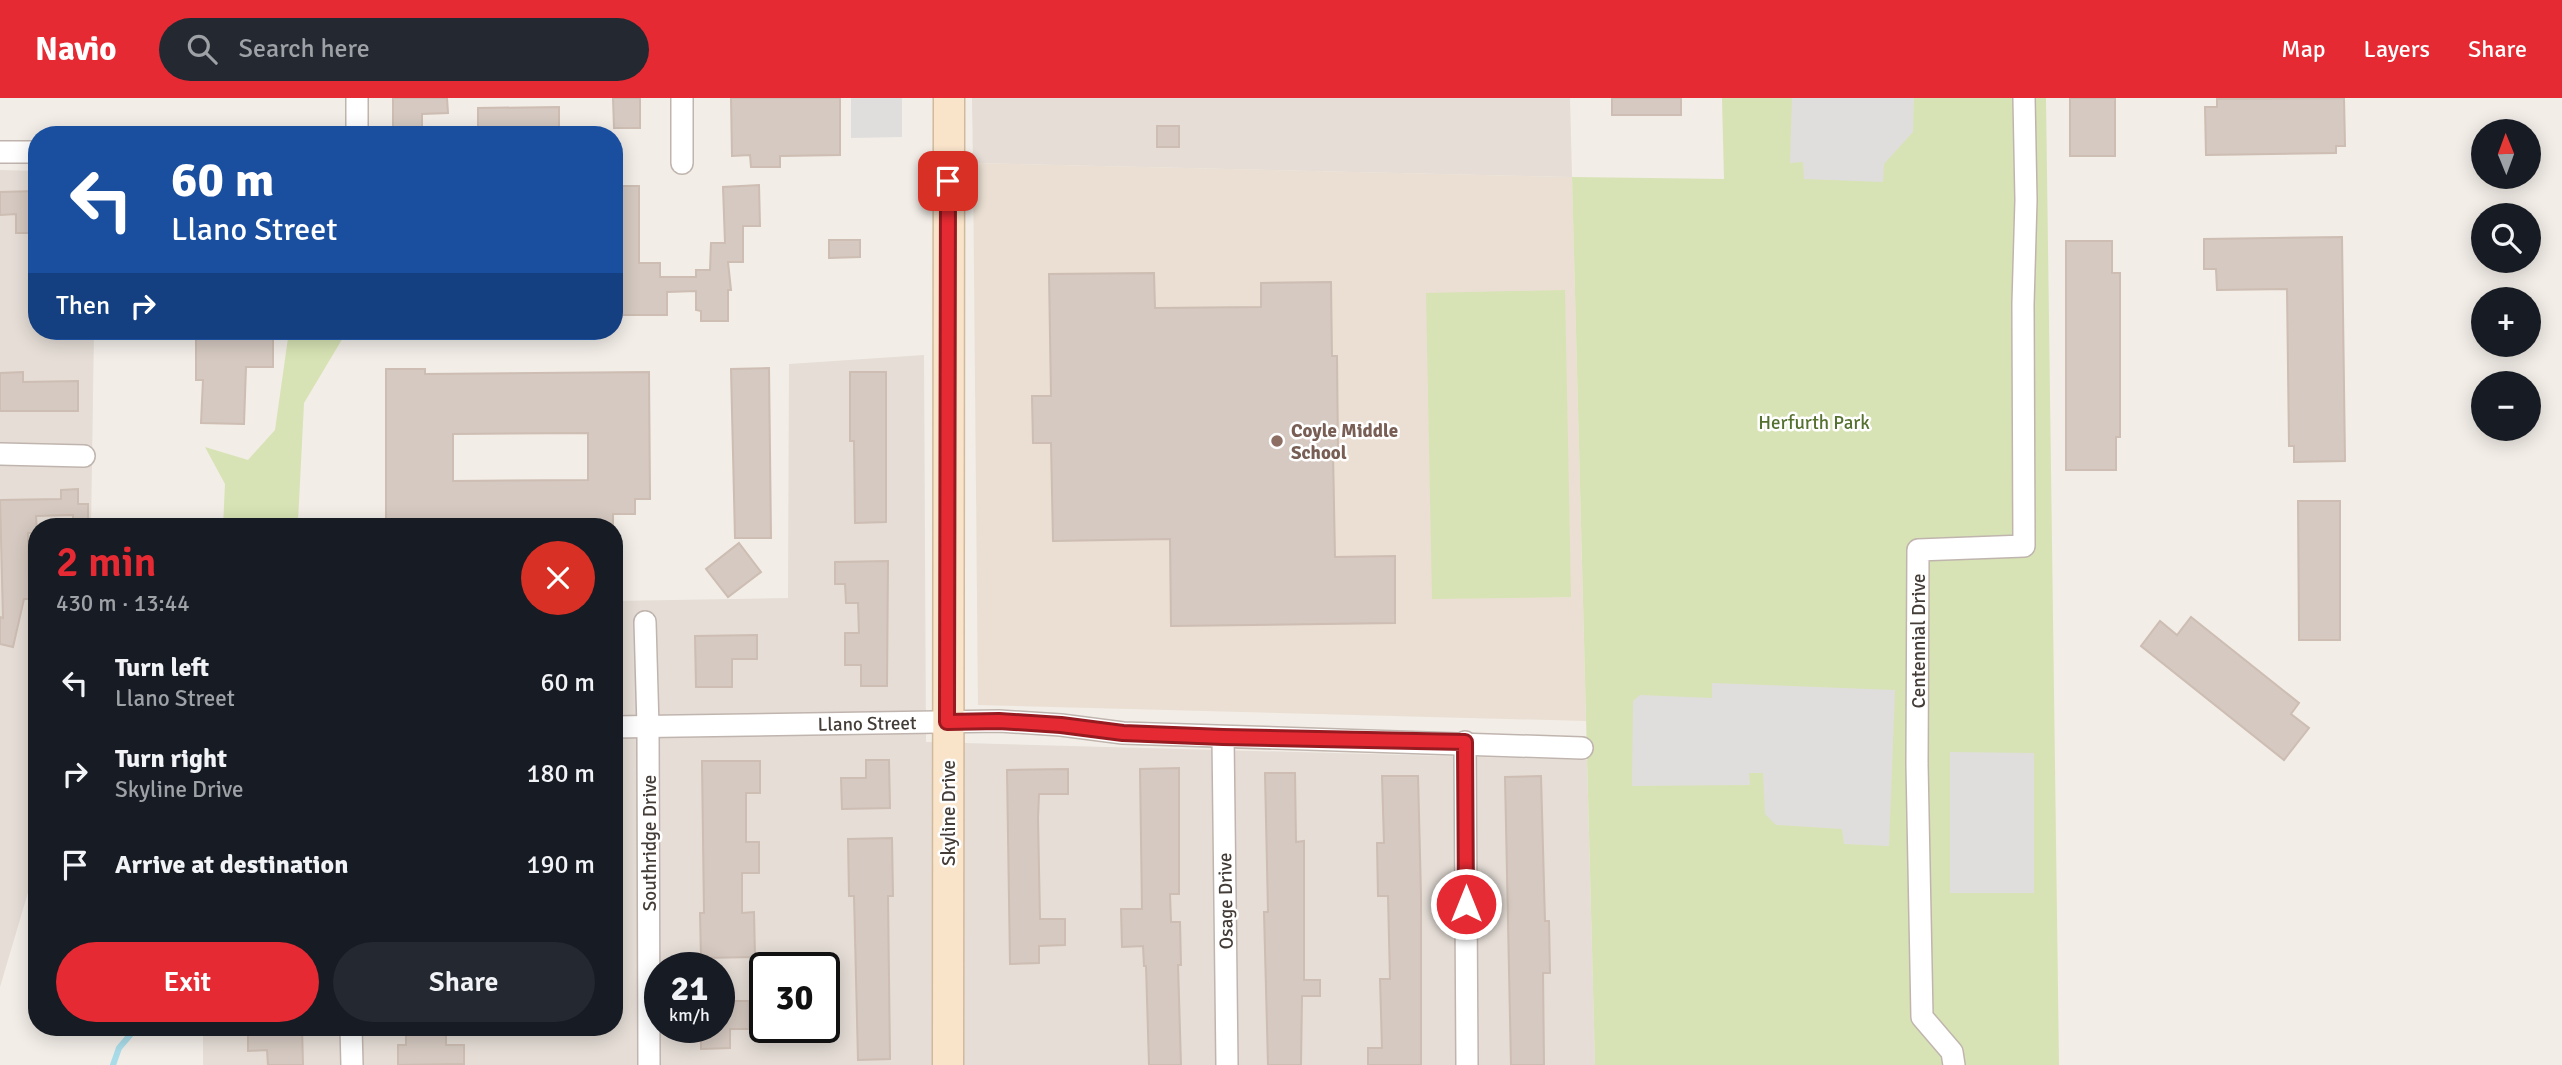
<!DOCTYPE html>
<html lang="en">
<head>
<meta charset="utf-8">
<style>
  :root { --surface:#171b24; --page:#242831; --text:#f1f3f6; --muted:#9ea1a6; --accent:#e62a33 }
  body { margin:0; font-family:Signika,sans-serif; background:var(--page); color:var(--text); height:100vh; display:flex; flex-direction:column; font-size:26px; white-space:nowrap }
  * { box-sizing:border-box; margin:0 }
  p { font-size:23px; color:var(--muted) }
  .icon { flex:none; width:38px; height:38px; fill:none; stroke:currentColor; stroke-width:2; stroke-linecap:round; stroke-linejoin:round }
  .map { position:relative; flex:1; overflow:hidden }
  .sheet { position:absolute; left:28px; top:420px; width:595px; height:518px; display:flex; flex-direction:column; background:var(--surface); border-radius:28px; box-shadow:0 4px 18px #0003 }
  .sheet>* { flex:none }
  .hud { position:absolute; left:28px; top:28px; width:595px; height:214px; border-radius:28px; box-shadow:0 4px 18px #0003; background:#1a4fa0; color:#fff; overflow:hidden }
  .needle { width:46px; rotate:359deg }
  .buttons { position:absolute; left:2471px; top:21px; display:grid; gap:14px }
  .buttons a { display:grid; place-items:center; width:70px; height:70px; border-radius:50%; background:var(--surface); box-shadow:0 4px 18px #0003; font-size:35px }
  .speed { position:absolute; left:644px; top:854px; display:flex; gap:14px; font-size:35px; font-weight:700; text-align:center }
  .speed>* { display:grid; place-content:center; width:91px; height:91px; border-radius:50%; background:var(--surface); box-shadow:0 4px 18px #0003; line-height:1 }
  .speed small { font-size:18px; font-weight:400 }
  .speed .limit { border:4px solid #111; border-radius:10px; background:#fff; color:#111 }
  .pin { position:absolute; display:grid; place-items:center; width:60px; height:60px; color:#fff; margin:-30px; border-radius:14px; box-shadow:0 4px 10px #0006 }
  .me { position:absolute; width:77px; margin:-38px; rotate:0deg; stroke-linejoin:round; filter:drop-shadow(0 0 5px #0008) }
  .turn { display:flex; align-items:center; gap:24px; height:147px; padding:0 28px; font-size:32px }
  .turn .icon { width:91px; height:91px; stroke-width:2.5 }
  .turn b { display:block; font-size:49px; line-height:60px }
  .then { display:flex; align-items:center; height:66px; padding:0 28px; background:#0003; gap:14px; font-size:26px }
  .round { display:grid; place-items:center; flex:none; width:74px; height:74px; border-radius:37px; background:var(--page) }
  .head { display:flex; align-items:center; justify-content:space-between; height:119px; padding:0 28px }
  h1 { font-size:42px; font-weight:600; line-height:52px; color:var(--accent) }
  .cta { display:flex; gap:14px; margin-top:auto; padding:14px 28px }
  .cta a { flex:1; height:80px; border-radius:42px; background:var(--accent); color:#fff; font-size:28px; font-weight:600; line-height:80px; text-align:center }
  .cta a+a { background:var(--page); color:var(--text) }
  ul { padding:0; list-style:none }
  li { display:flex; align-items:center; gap:21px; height:91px; padding:0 28px }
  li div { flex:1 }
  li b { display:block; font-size:26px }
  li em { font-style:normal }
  header { display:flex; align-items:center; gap:42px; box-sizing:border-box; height:98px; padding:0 35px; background:var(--accent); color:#fff }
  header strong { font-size:33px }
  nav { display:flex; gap:38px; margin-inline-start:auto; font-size:24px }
  .search { width:490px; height:63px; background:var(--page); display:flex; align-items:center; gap:18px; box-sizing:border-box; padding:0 24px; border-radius:38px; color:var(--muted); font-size:26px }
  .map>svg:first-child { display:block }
  .residential { fill:#e5ddd6; fill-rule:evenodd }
  .education { fill:#eadfd2 }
  .green { fill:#d7e3b4 }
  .parking { fill:#e0dedc }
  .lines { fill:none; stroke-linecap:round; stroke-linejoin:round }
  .stream { stroke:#a9dce9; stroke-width:6 }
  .building { fill:#d5c9c1; stroke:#cdbdb2; stroke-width:2; fill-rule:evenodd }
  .street-casing { stroke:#c0b5ae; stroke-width:24 }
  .secondary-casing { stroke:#d1b99d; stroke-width:33 }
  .street { stroke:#fff; stroke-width:21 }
  .secondary { stroke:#f9e4ca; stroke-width:30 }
  .route-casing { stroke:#961b21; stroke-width:18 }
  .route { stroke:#e62a33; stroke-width:12 }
  .education-dot { fill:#8d6e63; stroke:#fff; stroke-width:2.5 }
  .labels { text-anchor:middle; stroke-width:5; stroke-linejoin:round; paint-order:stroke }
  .park-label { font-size:19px; fill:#55712f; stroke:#fff }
  .education-label { font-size:19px; font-weight:bold; fill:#785e54; stroke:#fff; text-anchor:start }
  .street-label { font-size:19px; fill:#443c37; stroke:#fff }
</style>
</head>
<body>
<header>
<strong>Navio</strong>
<div class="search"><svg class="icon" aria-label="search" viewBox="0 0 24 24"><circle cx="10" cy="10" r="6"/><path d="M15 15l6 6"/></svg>Search here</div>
<nav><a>Map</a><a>Layers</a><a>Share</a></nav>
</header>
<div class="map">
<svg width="2562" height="967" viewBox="0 0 2562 967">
  <rect width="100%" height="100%" fill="#f2ede7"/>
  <g class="residential">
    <polygon points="972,0 1570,0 1572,79 973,65"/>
    <polygon points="0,72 37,73 37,233 94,233 91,429 37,429 37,764 0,889"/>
    <path d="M924 257 926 644 1587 662 1595 967H203V929H614V503L788 500 789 266ZM660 870H719V929H660ZM765 870H824V929H765Z"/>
  </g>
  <polygon class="education" points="973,65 1572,79 1586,623 978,607"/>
  <g class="green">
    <polygon points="1722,0 2046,0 2059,967 1595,967 1572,79 1724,81"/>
    <polygon points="1565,192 1571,499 1432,501 1426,195"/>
    <polygon points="289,233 347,233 304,305 298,423 294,429 223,429 225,386 205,349 248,362 275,332"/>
  </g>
  <g class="parking">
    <polygon points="851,0 902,0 902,39 851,40"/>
    <polygon points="1792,0 1914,0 1913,34 1884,66 1883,84 1804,81 1803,64 1790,65"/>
    <polygon points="1712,585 1895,592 1889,748 1844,746 1842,731 1776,727 1765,716 1763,675 1749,675 1750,687 1632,688 1633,603 1640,597 1712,600"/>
    <polygon points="1950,654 2034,655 2034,795 1950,795"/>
  </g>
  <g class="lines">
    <polyline class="stream" points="113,967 119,950 137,929"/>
  </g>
  <g class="building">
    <polygon points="393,0 447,0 448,15 422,16 422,33 393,33"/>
    <polygon points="613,0 640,0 640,30 614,30"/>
    <polygon points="731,0 840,0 840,57 780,58 780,69 751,69 750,57 732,58"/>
    <rect x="1612" y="0" width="69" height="17"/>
    <rect x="2070" y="0" width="45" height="58"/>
    <polygon points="2344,0 2345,48 2336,48 2336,55 2206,57 2205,9 2217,9 2217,1"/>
    <polygon points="559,9 559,37 478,37 478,10"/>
    <rect x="1157" y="28" width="22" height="21"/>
    <polygon points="759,87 760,128 743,128 743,164 728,164 731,192 728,192 728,223 701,223 701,213 696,212 696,193 667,194 667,217 614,217 614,88 639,88 639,165 660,165 660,179 696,179 696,172 710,172 711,145 725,145 723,89"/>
    <polygon points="36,93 37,135 16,135 16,116 0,117 0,94"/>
    <polygon points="2342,139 2345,363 2294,364 2294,348 2289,348 2287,191 2217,192 2216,171 2204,171 2204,141"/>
    <polygon points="829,142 860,142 860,159 829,160"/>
    <polygon points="2066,143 2112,143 2112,175 2120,175 2120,339 2116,339 2116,372 2066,372"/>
    <polygon points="1154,175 1155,210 1261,209 1261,185 1331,184 1332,258 1337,258 1338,354 1333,354 1335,459 1395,458 1395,525 1171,528 1170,441 1053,443 1051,345 1033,345 1032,298 1051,298 1049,176"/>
    <polygon points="240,233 273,233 273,269 246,269 244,326 201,325 203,282 196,282 196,240 240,241"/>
    <polygon points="769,270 771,440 735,440 731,271"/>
    <path d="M386 271H425V276L649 274 650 401H635V416H613V429H386ZM588 335V382L453 383V336Z"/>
    <polygon points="23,274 23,284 78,283 78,313 0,313 0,275"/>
    <polygon points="850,274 886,274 886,424 855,425 854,343 850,343"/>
    <polygon points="78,391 78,406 88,406 88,427 73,427 73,417 36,418 37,435 28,435 29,501 24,501 13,549 0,546 0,519 3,520 0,402 61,401 61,392"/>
    <polygon points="2298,403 2340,403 2340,542 2299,542"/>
    <polygon points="739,445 761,474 728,499 706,471"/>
    <polygon points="888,463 887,588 861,588 861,567 845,567 845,535 859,535 858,505 846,505 845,486 835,486 835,464"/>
    <polygon points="2191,519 2299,605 2291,616 2309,630 2284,662 2141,548 2160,523 2177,537"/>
    <polygon points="757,537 757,561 732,561 732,589 696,589 695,538"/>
    <polygon points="866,662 889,662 890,710 842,711 841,680 866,680"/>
    <polygon points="702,663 760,663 760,695 746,695 746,744 759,744 759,775 742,775 742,815 754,814 755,859 701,860 700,815 704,815"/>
    <polygon points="1179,670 1179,796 1170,796 1171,824 1180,824 1181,867 1178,867 1181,967 1149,967 1146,868 1144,868 1143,848 1122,849 1121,811 1142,811 1140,671"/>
    <polygon points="1068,671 1068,696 1039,696 1038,720 1040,821 1065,821 1065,847 1039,848 1039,865 1010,866 1007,672"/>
    <polygon points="1265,675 1295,675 1296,744 1304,743 1304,882 1320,882 1320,898 1302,898 1301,967 1268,967 1264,814 1268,814"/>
    <polygon points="1382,678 1418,678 1421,797 1421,967 1368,967 1368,950 1382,950 1380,881 1390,881 1388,798 1378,798 1377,745 1384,745"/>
    <polygon points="1541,678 1545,823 1549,823 1550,875 1543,875 1544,967 1511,967 1505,679"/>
    <polygon points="892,740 893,798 888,798 890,961 858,962 854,798 849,798 848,741"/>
    <polygon points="719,903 749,903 749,931 730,931 730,950 701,951 701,929 719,929"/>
    <polygon points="302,929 303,967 268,967 267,952 248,953 248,930"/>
    <polygon points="406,929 446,929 446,947 464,947 464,966 398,967 398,947 406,947"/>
  </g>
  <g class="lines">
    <g class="street-casing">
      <g id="street">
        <polyline points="357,0 357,37"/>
        <polyline points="682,0 682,65"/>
        <polyline points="0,54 37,54"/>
        <polyline points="0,356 84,358"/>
        <polyline points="645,524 648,629 649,967"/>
        <polyline points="614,629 999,623 1061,627 1123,635 1582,650"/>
        <polyline points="1223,639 1227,967"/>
        <polyline points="1465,644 1467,967"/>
        <polyline points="351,929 352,967"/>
        <polyline points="1954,967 1952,954 1922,919 1917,666 1918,452 2024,448 2023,206 2026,102 2024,0"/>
      </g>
    </g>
    <g class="secondary-casing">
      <polyline id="secondary" points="948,967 949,0"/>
    </g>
    <use href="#street" class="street"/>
    <use href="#secondary" class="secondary"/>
  </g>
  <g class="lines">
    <g class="route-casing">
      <polyline id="route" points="948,83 947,624 999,623 1061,627 1123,635 1223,639 1465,644 1466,806"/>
    </g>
    <use href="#route" class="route"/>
  </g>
  <circle class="education-dot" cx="1277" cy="343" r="7"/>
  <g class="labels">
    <g class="park-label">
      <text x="1814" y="331">Herfurth Park</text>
    </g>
    <g class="education-label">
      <text x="1291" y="339">Coyle Middle<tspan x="1291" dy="22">School</tspan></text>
    </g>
    <g class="street-label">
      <text transform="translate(1918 543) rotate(-90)" y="7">Centennial Drive</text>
      <text transform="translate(867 625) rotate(-1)" y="7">Llano Street</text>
      <text transform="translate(948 715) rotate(-90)" y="7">Skyline Drive</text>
      <text transform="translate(649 745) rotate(-90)" y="7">Southridge Drive</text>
      <text transform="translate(1225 803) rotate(-91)" y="7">Osage Drive</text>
    </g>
  </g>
</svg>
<div class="buttons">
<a><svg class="needle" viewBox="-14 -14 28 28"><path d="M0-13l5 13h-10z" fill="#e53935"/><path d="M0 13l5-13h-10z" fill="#9ea1a6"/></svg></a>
<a><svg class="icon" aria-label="search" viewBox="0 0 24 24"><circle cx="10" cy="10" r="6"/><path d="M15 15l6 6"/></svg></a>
<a>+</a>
<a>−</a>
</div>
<div class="speed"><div>21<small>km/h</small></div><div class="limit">30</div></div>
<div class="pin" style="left:948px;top:83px;background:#d93025"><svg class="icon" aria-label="arrive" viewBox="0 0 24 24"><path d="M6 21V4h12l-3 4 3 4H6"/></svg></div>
<svg class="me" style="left:1466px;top:806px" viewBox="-20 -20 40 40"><circle r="17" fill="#e62a33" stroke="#fff" stroke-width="3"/><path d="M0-11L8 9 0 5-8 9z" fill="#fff"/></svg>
<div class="hud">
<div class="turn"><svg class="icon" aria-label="left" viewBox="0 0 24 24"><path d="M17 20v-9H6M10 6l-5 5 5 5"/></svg><div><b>60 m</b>Llano Street</div></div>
<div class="then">Then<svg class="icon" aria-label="right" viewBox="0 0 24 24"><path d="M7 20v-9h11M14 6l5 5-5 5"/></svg></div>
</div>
<section class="sheet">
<div class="head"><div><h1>2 min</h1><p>430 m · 13:44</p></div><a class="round" style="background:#d93025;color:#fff"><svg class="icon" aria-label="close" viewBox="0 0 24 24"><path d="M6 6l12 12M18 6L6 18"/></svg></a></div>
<ul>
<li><svg class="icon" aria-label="left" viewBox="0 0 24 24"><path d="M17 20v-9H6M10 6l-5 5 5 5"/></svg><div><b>Turn left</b><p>Llano Street</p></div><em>60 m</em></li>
<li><svg class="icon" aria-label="right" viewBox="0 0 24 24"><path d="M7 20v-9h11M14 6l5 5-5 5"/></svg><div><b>Turn right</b><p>Skyline Drive</p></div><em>180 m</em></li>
<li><svg class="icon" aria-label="arrive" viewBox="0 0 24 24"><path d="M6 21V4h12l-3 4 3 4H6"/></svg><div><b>Arrive at destination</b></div><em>190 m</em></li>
</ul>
<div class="cta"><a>Exit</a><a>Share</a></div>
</section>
</div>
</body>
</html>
